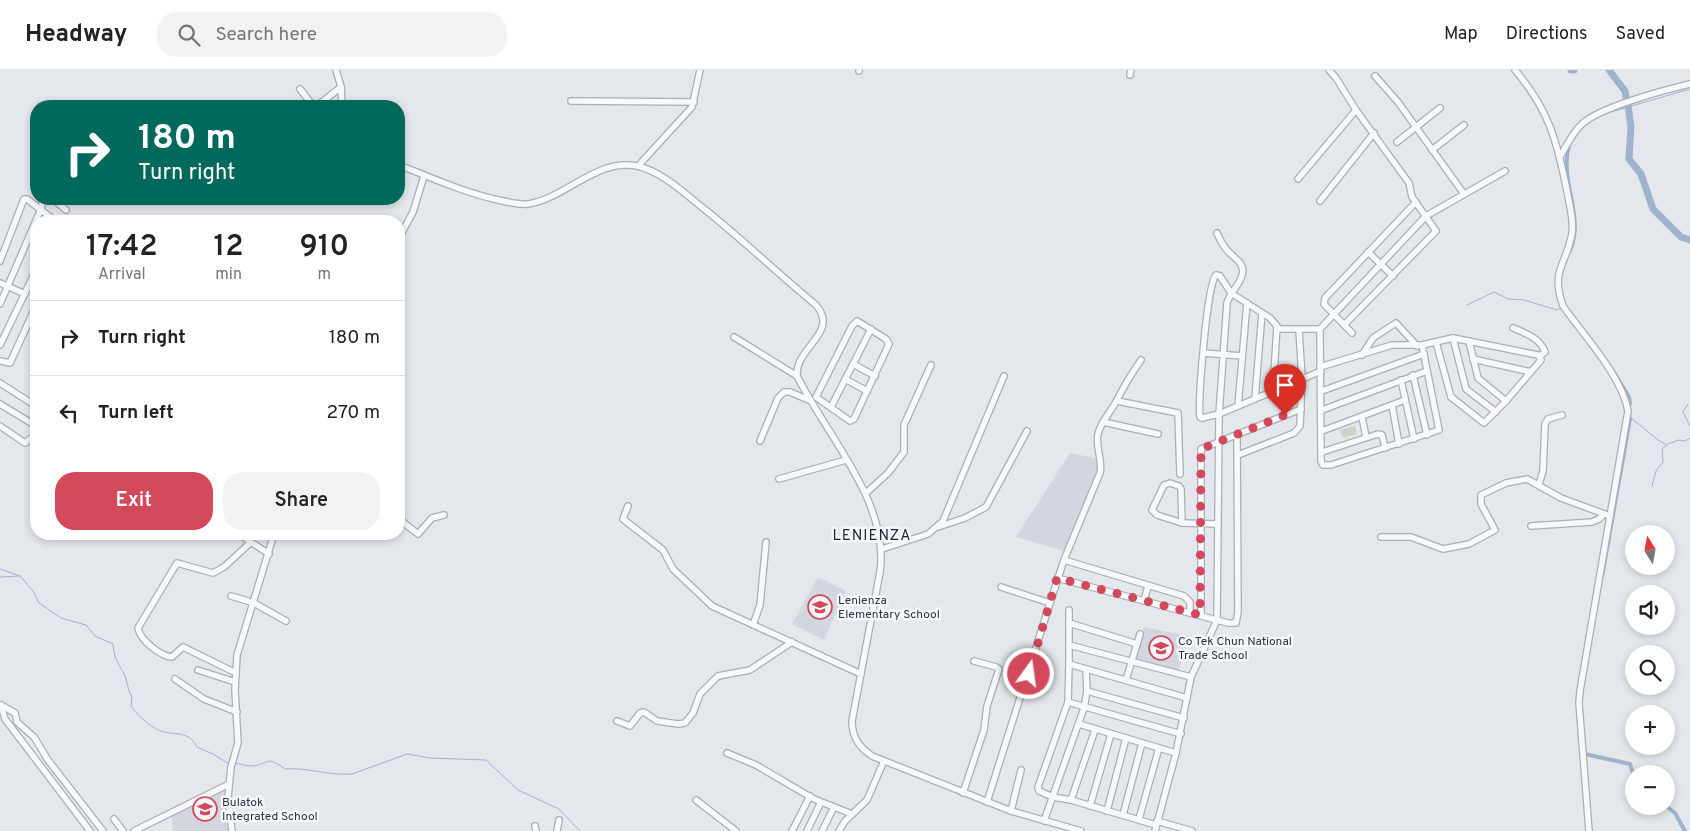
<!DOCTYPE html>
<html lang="en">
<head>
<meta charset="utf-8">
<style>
  :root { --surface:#fff; --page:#f2f2f2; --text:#222; --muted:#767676; --line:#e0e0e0; --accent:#d1495b }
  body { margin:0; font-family:Overpass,sans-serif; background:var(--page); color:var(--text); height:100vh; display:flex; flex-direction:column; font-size:19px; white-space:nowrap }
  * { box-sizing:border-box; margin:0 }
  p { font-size:16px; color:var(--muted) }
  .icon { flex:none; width:28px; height:28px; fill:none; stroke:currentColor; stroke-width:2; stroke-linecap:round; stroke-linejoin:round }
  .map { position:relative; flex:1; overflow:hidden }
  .panel { position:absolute; left:30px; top:145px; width:375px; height:325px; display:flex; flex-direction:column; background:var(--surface); border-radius:20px; box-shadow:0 2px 8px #0003 }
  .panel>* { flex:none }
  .hud { position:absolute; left:30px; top:30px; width:375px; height:105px; border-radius:20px; box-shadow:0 2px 8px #0003; background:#00695c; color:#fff; overflow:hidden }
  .needle { width:32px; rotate:349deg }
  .tools { position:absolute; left:1625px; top:455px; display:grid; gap:10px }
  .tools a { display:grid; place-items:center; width:50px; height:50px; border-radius:50%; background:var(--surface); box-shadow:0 2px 8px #0003; font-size:25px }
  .pin { position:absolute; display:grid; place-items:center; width:42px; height:42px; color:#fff; margin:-51px -21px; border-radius:50% 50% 50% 0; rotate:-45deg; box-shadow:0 0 5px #0007 }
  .pin .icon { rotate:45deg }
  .me { position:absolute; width:55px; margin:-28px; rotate:14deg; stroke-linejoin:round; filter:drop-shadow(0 0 4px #0008) }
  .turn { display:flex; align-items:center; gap:18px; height:105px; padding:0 25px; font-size:22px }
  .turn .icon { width:65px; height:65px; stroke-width:2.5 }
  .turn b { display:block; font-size:35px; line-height:42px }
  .eta { display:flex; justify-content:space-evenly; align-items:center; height:85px; text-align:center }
  .eta b { font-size:30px; font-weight:600; line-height:35px }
  .button { display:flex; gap:10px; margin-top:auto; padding:10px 25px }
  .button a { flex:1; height:58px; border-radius:20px; background:var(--accent); color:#fff; font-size:20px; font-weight:600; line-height:58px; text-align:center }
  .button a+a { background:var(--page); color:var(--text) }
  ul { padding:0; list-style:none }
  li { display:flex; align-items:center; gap:15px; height:75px; padding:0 25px; border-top:1px solid var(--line) }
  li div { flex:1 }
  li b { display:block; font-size:19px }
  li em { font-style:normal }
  header { display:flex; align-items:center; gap:30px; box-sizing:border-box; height:70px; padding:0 25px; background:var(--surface); border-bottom:1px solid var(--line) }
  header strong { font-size:24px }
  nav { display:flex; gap:28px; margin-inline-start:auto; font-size:18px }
  .search { width:350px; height:45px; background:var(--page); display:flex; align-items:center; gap:12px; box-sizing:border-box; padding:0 18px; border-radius:20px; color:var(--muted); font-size:19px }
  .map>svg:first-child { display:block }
  .built { fill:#d2d6de }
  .pitch { fill:#c9d6c5 }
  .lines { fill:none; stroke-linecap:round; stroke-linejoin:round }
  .stream { stroke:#9fb4cc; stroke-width:1 }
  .canal { stroke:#9fb4cc; stroke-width:4 }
  .river { stroke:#9fb4cc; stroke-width:7 }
  .minor-casing { stroke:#a9aeb7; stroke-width:8 }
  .minor { stroke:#f7f8fa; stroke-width:5.5 }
  .route { stroke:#d1495b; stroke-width:9; stroke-dasharray:0 16.2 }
  .labels { text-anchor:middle; stroke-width:5; stroke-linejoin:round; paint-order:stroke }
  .poi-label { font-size:12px; fill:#2b3445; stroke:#f4f6f9; text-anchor:start }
  .quarter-label { font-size:15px; letter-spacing:1px; fill:#1d2536; stroke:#f4f6f9 }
</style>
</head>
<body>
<header>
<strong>Headway</strong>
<div class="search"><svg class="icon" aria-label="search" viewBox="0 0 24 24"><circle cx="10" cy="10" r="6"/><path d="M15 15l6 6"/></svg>Search here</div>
<nav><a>Map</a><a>Directions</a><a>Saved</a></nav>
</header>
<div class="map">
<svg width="1690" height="761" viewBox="0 0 1690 761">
  <rect width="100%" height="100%" fill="#e4e7ec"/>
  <g class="built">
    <polygon points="1070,383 1099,389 1099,400 1065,481 1016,467"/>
    <polygon points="818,507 846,521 824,570 792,554"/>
    <polygon points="1144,557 1188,566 1178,603 1134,591"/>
    <polygon points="225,716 230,761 173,761 171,742"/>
  </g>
  <polygon class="pitch" points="1355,356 1357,364 1343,368 1340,360"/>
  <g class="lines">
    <g class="stream">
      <polyline points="1604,44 1690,19"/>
      <polyline points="1467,235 1494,222 1508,229 1524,230 1557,240 1561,238"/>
      <polyline points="1688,334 1683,342 1690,356"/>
      <polyline points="1630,347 1658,370 1667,375 1662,379 1663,392 1656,401 1652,416"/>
      <polyline points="1668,374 1679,370 1685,371 1690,368"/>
      <path d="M0 499 20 506 33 521 39 533 61 548 86 555 95 566 113 574C114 588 118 593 124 604 128 612 127 619 132 627L131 636C137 645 150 657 161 661 177 666 188 660 197 677L213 684 229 694"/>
      <polyline points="0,507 19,506"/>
      <path d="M235 693C240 694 246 696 251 696 270 695 265 684 285 699 308 697 329 706 352 704L407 684 430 688 486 690 518 720 559 739 580 761"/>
    </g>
    <g class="canal">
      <path d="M1569 76C1559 111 1585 146 1570 181"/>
      <polyline points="1615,304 1629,327 1630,334"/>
      <polyline points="1602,507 1630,349"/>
      <polyline points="1585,682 1585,684 1630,694 1634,707"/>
      <polyline points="1666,736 1675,743 1685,761"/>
    </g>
    <g class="river">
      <polyline points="1571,0 1574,0"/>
      <polyline points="1609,0 1625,21 1627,32"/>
      <polyline points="1628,35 1631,57 1629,89 1641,104 1653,139 1681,167 1690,170"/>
    </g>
    <g class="minor-casing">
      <g id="minor">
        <polyline points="336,0 341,17 342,36"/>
        <polyline points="859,0 859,1"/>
        <polyline points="1329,0 1336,8 1356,40"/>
        <path d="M1515 0C1549 40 1557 71 1567 121 1569 134 1574 149 1572 163 1567 194 1550 200 1563 236 1584 266 1622 306 1628 341L1580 621 1579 633 1589 761"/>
        <polyline points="1130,5 1131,0"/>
        <polyline points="1375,6 1398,32 1464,124"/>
        <polyline points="300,19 313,36"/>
        <polyline points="571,31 694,32"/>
        <polyline points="317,36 341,17"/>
        <polyline points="1397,72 1440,38"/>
        <polyline points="1432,80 1464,55"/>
        <path d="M1561 85C1567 75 1573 62 1582 54 1600 37 1665 20 1690 14"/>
        <path d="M399 95C432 108 463 122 498 130 508 132 518 135 528 134 566 128 597 88 637 96 660 101 681 120 698 134 739 166 776 202 816 235 840 263 795 277 797 306 827 366 890 433 880 502L852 651C852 667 859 677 872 686L1011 741 1081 761"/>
        <polyline points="638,96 692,37 700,0"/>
        <polyline points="1298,109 1356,40 1409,113 1412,127 1436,161 1344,255"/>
        <polyline points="53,129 66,140"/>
        <polyline points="1320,131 1374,63"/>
        <path d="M1217 163C1220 169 1222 175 1227 180 1233 188 1246 193 1242 205 1240 215 1230 222 1227 233L1219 344 1202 348 1200 347C1198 329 1207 214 1216 205L1220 206 1231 223 1270 248 1277 256 1273 320"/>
        <polyline points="399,168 413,142 424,106"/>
        <polyline points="1368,182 1393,206"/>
        <polyline points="0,191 24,129 27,129 55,151"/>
        <polyline points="0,213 25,224"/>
        <polyline points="0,234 41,139 43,129"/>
        <polygon points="857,251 886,269 889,274 854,349 850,351 816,327 852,256"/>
        <path d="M1513 258C1525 263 1540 268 1545 282L1540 286"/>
        <polyline points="1279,259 1320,259"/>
        <polyline points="1352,263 1324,234 1325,228 1416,132"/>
        <polyline points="734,267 797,306"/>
        <polyline points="1453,268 1466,319 1496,342"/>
        <polyline points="1469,271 1478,308 1506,331"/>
        <polyline points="1436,272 1451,327 1484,353 1506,331 1541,290 1538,285 1453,268 1422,275 1439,360 1331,395 1323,395 1321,391 1320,259 1426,146 1505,101"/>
        <polyline points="0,275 36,200"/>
        <polyline points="1204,283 1242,286"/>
        <polyline points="1362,285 1373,268 1396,253 1417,276"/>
        <polyline points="1473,289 1531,302"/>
        <path d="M1141 290C1132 303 1124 316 1117 330 1111 342 1101 351 1098 364 1095 377 1103 390 1100 403L1064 490 1184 526 1190 532V543"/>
        <polyline points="0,291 10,293 36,236"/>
        <polyline points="853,294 875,306"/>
        <polyline points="1320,297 1392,275 1422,275"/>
        <polyline points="1413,305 1427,365"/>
        <polyline points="845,309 867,321"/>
        <polyline points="1401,310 1414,369"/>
        <polyline points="0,313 36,336"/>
        <polyline points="1322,321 1424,284"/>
        <polyline points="1255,328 1262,243"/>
        <polyline points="1117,331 1178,343 1180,404"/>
        <polyline points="0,334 36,356"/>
        <polyline points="1392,335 1399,374"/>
        <polyline points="1238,336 1247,233"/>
        <polyline points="831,337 871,259"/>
        <polyline points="1322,340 1427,301"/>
        <polyline points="1362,347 1366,367"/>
        <polyline points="1103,352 1158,364"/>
        <polyline points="0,356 25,373 36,364"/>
        <polyline points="1322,361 1405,330"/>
        <polyline points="760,371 778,328 784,322 790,322 809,330"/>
        <polyline points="1322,382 1378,364 1382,365 1385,378"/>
        <polyline points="1238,385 1294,363 1300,356 1302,308 1299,260"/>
        <polyline points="779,409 846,390"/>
        <polygon points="1170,413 1179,416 1181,419 1182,453 1157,445 1152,440 1164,415"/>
        <polyline points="1539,414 1543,401 1545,354 1548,349 1562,345"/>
        <polyline points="866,423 888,403 904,382 904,355 931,295"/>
        <polyline points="628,436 623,449 663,480 673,499 712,536 861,604"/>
        <polyline points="399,449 418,464 432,448 444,445"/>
        <polyline points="1182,453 1218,454"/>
        <polyline points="1531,456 1592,452 1599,449 1604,444"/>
        <polyline points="938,457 965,448 986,437 1027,361"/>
        <polyline points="239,464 269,484"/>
        <polyline points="1381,467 1411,467 1443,479 1469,474 1495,460 1481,434 1481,425 1506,413 1527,409 1561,428 1610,446"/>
        <polyline points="882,479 928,464 943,451 1004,306"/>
        <polyline points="1057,508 1228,553 1236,553 1238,542 1237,365"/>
        <polyline points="231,526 254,533 286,551"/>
        <polyline points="1144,531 1148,516"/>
        <polyline points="1050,533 1064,490"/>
        <polyline points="1069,540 1069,594 1187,628"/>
        <polyline points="1201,545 1201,379 1301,339"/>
        <polyline points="1069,553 1137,574"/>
        <polyline points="753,555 760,535 766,472"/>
        <polyline points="1069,575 1191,607"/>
        <polyline points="1069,594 1068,632 1038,717 1039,721 1053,727 1071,730 1156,755"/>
        <polyline points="198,600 235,612"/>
        <path d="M236 603 183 577 172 587C160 586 140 570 138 558L177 493 213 503 224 497 250 473"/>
        <polyline points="175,609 204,629 237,642"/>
        <polyline points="1126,610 1140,564"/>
        <polyline points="1087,621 1184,648"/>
        <polyline points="1068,632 1181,664"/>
        <polyline points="1,635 15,643 17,652 34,667 48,690 103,761"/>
        <polyline points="1,635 5,649 90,761"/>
        <polyline points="617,651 630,656 640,643 644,642 657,651 678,654 685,653 693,643 700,624 718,606 750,600 792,572"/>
        <polyline points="1079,654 1176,683"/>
        <polyline points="727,683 756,695 814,729 852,744"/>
        <polyline points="963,723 984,660 987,636 999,599 996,597 974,591"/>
        <polyline points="696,730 736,761"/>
        <polyline points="1071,730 1095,660"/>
        <polyline points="987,732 1050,533 1001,517"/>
        <polyline points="1090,736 1111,664"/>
        <polyline points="1011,741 1021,700"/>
        <polyline points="1107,741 1126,668"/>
        <polyline points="1123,745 1142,673"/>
        <polyline points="114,749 123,761"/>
        <polyline points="1139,749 1159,678"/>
        <polyline points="1044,751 1084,638 1087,621 1086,599"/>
        <polyline points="1157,751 1192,761"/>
        <polyline points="535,756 536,761"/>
        <polyline points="134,761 229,714"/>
        <polyline points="232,761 228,727 231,697 238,673 235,620 237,585 274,464"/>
        <polyline points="557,761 559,750"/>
        <polyline points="792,761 810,726"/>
        <polyline points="807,761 821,732"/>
        <polyline points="822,761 834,737"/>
        <polyline points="839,761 845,751 867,730 884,691"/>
        <polyline points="1155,761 1176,683 1191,607 1217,550 1219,344 1321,301"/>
      </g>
    </g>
    <use href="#minor" class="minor"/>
  </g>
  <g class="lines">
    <polyline class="route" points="1029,604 1057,508 1200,545 1201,379 1285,345"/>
  </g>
  <defs>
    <g id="school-ring" transform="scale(1.25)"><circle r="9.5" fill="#f4f6f9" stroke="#d1495b" stroke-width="1.5"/><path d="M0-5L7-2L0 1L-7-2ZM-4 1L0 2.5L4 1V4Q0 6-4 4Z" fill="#d1495b"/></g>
  </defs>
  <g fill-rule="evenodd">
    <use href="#school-ring" x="820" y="537"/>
    <use href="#school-ring" x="1161" y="578"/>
    <use href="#school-ring" x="205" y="739"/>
  </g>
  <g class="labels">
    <g class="poi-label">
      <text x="838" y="534">Lenienza<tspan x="838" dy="14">Elementary School</tspan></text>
      <text x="1178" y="575">Co Tek Chun National<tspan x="1178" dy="14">Trade School</tspan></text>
      <text x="222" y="736">Bulatok<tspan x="222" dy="14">Integrated School</tspan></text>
    </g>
    <g class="quarter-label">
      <text x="872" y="470">LENIENZA</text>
    </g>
  </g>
</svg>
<div class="tools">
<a><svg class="needle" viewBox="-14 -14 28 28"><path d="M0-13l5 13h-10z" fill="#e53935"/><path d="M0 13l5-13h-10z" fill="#767676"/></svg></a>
<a><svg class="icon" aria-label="sound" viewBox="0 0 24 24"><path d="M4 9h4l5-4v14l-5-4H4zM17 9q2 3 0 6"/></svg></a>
<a><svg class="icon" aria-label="search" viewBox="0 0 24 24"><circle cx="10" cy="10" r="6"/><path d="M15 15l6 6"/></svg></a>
<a>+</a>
<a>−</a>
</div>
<div class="pin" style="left:1285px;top:345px;background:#d93025"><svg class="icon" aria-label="arrive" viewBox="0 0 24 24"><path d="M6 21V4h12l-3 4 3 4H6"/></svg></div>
<svg class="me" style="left:1029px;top:604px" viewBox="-20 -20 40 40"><circle r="17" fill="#d1495b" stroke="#fff" stroke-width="3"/><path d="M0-11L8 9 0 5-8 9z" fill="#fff"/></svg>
<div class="hud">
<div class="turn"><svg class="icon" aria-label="right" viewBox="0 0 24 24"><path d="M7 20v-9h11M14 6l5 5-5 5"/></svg><div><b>180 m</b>Turn right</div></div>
</div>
<section class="panel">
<div class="eta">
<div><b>17:42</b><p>Arrival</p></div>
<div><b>12</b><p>min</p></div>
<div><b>910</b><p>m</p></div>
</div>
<ul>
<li><svg class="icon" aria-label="right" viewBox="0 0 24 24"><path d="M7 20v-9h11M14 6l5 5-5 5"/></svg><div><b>Turn right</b></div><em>180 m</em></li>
<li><svg class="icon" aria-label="left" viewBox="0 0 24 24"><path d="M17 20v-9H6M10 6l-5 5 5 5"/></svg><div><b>Turn left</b></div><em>270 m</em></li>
</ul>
<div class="button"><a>Exit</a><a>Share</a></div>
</section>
</div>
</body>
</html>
